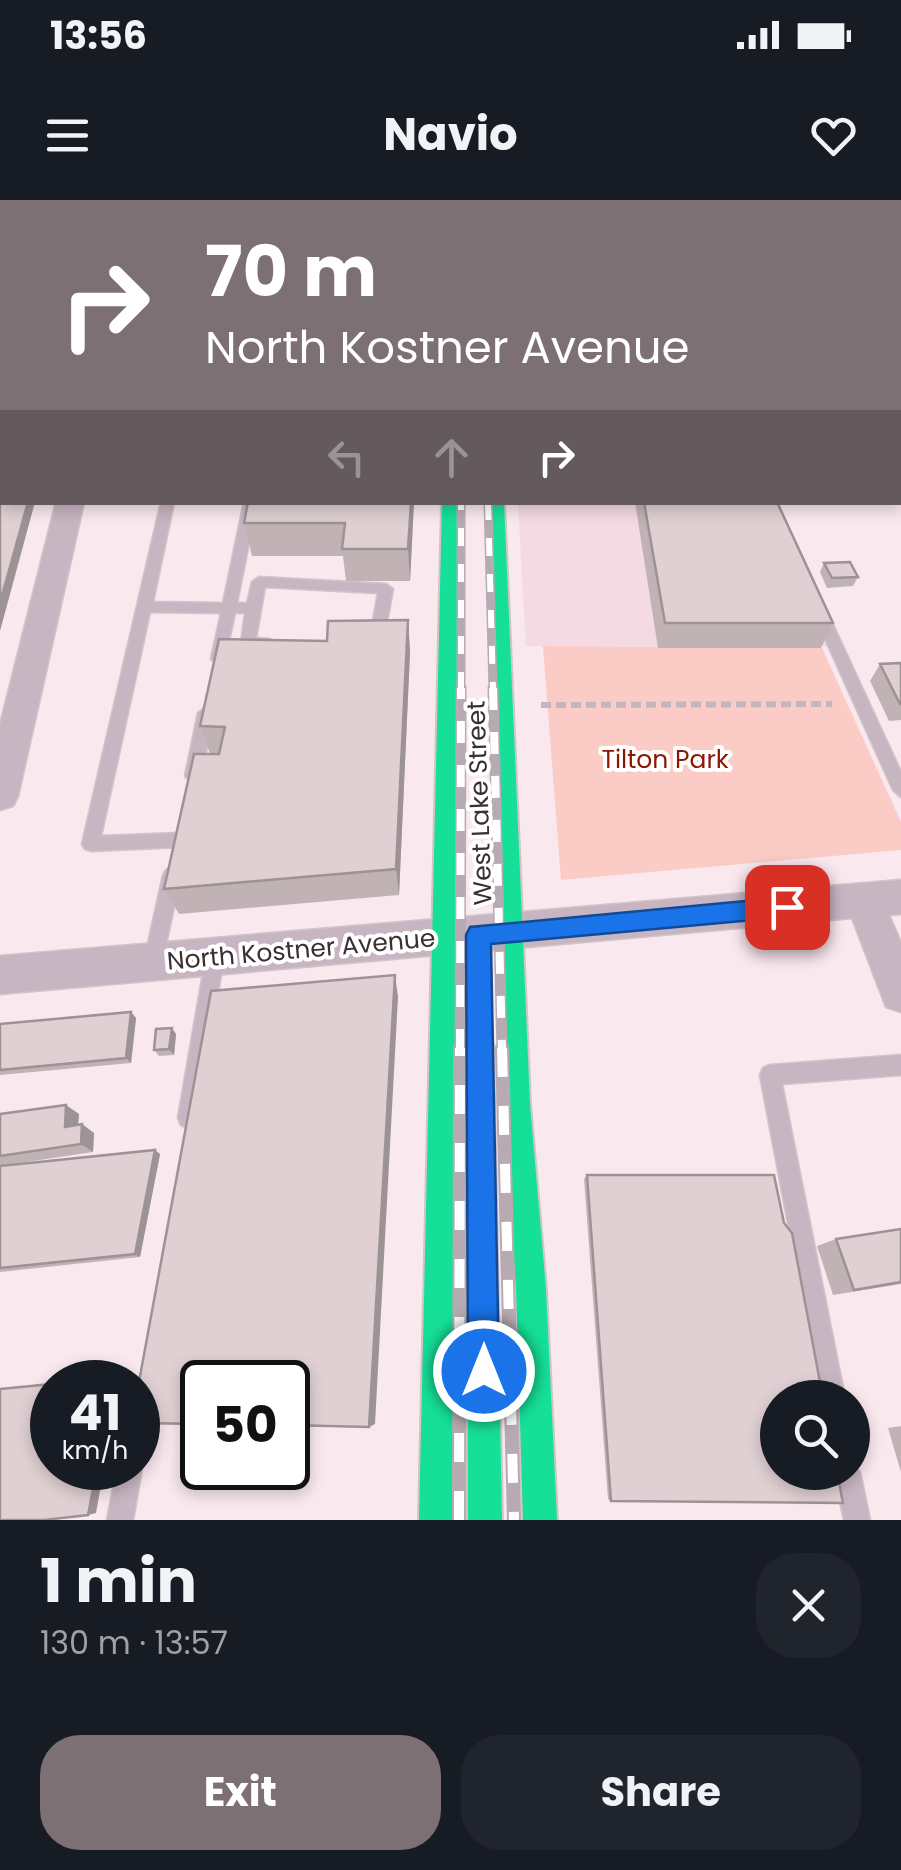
<!DOCTYPE html>
<html lang="en">
<head>
<meta charset="utf-8">
<style>
  :root { --surface:#171b24; --page:#20242c; --text:#f1f3f6; --muted:#9ea1a6; --accent:#7d7074 }
  body { margin:0; font-family:Poppins,sans-serif; background:var(--page); color:var(--text); height:100vh; display:flex; flex-direction:column; font-size:38px; white-space:nowrap }
  * { box-sizing:border-box; margin:0 }
  p { font-size:32px; color:var(--muted) }
  .icon { flex:none; width:55px; height:55px; fill:none; stroke:currentColor; stroke-width:2; stroke-linecap:round; stroke-linejoin:round }
  .map { position:relative; height:1320px; overflow:hidden }
  .side { display:flex; flex-direction:column; background:var(--surface); flex:1 }
  .side>* { flex:none }
  .guide { position:absolute; left:0px; top:0px; width:902px; height:305px; box-shadow:0 5px 15px #0003; background:#7d7074; color:#fff; overflow:hidden }
  .fabs { position:absolute; left:760px; top:1180px; display:grid; gap:20px }
  .fabs a { display:grid; place-items:center; width:110px; height:110px; border-radius:50%; background:var(--surface); box-shadow:0 5px 15px #0003; font-size:50px }
  .speed { position:absolute; left:30px; top:1160px; display:flex; gap:20px; font-size:50px; font-weight:700; text-align:center }
  .speed>* { display:grid; place-content:center; width:130px; height:130px; border-radius:50%; background:var(--surface); box-shadow:0 5px 15px #0003; line-height:1 }
  .speed small { font-size:25px; font-weight:400 }
  .speed .limit { border:5px solid #111; border-radius:15px; background:#fff; color:#111 }
  .pin { position:absolute; display:grid; place-items:center; width:85px; height:85px; color:#fff; margin:-42px; border-radius:20px; box-shadow:0 5px 15px #0006 }
  .me { position:absolute; width:110px; margin:-55px; rotate:0deg; stroke-linejoin:round; filter:drop-shadow(0 0 8px #0008) }
  .turn { display:flex; align-items:center; gap:35px; height:210px; padding:0 40px; font-size:45px }
  .turn .icon { width:130px; height:130px; stroke-width:2.5 }
  .turn b { display:block; font-size:70px; line-height:85px }
  .lanes { display:flex; align-items:center; height:95px; padding:0 40px; background:#0003; justify-content:center; gap:50px; direction:ltr }
  .lanes .off { opacity:.35 }
  .round { display:grid; place-items:center; flex:none; width:105px; height:105px; border-radius:40px; background:var(--page) }
  .head { display:flex; align-items:center; justify-content:space-between; height:170px; padding:0 40px }
  h1 { font-size:60px; font-weight:700; line-height:75px }
  .primary-button { display:flex; gap:20px; margin-top:auto; padding:20px 40px }
  .primary-button a { flex:1; height:115px; border-radius:40px; background:var(--accent); color:#fff; font-size:40px; font-weight:700; line-height:115px; text-align:center }
  .primary-button a+a { background:var(--page); color:var(--text) }
  .status { display:flex; justify-content:space-between; align-items:center; height:70px; padding:0 50px; background:var(--surface); direction:ltr }
  .status svg { height:28px; fill:currentColor }
  header { display:flex; justify-content:space-between; align-items:center; height:130px; padding:0 40px; background:var(--surface); font-size:45px; font-weight:700 }
  .map>svg:first-child { display:block }
  .built { fill:#f4dae2 }
  .green { fill:#fbcbc5 }
  .lines { fill:none; stroke-linecap:round; stroke-linejoin:round }
  .lane-casing { stroke:#d1c5c9; stroke-width:3 }
  .street-casing { stroke:#d1c5c9; stroke-width:3 }
  .fast-casing { stroke:#d1c5c9; stroke-width:4 }
  .jam-casing { stroke:#d1c5c9; stroke-width:4 }
  .path { stroke:#c4b5be; stroke-width:6; stroke-dasharray:10 5; stroke-linecap:butt }
  .lane { fill:#c8b5c2; fill-rule:evenodd }
  .street { fill:#c8b5c2; fill-rule:evenodd }
  .fast { fill:#16e098; fill-rule:evenodd }
  .jam { fill:#f24e42; fill-rule:evenodd }
  .rail-far2-casing { stroke:#b8aab2; stroke-width:9 }
  .rail-far1-casing { stroke:#b8aab2; stroke-width:11 }
  .rail-casing { stroke:#b8aab2; stroke-width:14 }
  .rail-far2 { stroke:#fff; stroke-width:6; stroke-dasharray:18; stroke-linecap:butt }
  .rail-far1 { stroke:#fff; stroke-width:8; stroke-dasharray:22; stroke-linecap:butt }
  .rail { stroke:#fff; stroke-width:10; stroke-dasharray:29; stroke-linecap:butt }
  .wall { fill:#c1b3b5 }
  .shaded-wall { fill:#9d9294 }
  .building { fill:#e0d0d3; stroke:#9d9294; stroke-width:2.5 }
  .route { fill:#1a73e8; stroke:#114b97; stroke-width:2.5 }
  .labels { text-anchor:middle; stroke-width:8; stroke-linejoin:round; paint-order:stroke }
  .park-label { font-size:25px; fill:#8a1700; stroke:#fff }
  .street-label { font-size:25px; fill:#3a2f32; stroke:#fff }
</style>
</head>
<body>
<div class="status"><b>13:56</b><svg viewBox="0 0 49 12"><path d="M0 12V9h3v3zM5 12V6h3v6zM10 12V3h3v9zM15 12V0h3v12zM26 1h20v11H26zM47 4h2v5h-2z"/></svg></div>
<header><svg class="icon" aria-label="menu" viewBox="0 0 24 24"><path d="M4 6h16M4 12h16M4 18h16"/></svg>Navio<svg class="icon" aria-label="heart" viewBox="0 0 24 24"><path d="M12 20l-8-8c-3-5 5-10 8-4 3-6 11-1 8 4z"/></svg></header>
<div class="map">
<svg width="901" height="1320" viewBox="0 0 901 1320">
  <rect width="100%" height="100%" fill="#f9e8ee"/>
  <polygon class="built" points="518,303 770,303 837,447 526,446"/>
  <polygon class="green" points="543,446 822,448 901,622 901,650 561,680"/>
  <g class="lines">
    <g class="lane-casing">
      <g id="lane">
        <polygon points="276,0 284,0 285,2 276,2"/>
        <polygon points="2,74 2,85 0,86 0,75"/>
        <polygon points="161,302 174,302 153,402 223,403 244,302 257,302 237,403 247,403 252,382 259,377 386,384 393,389 383,443 376,448 369,443 378,393 265,387 256,438 270,439 270,447 243,447 241,443 245,413 235,413 225,459 218,464 211,459 221,413 150,412 101,636 180,633 186,635 189,640 186,645 180,647 91,651 85,649 82,644"/>
        <polygon points="820,407 827,412 901,572 901,597 893,590 813,412"/>
        <polygon points="206,507 214,513 201,576 193,583 185,576 198,513"/>
        <polygon points="172,667 178,670 181,675 162,762 160,768 153,771 146,768 144,762 163,675 166,670"/>
        <polygon points="215,747 222,750 224,756 198,918 195,925 188,928 181,925 178,918 206,756 208,750"/>
        <polygon points="901,855 901,875 782,884 845,1198 821,1198 760,875 763,868 770,865"/>
        <polygon points="138,1259 142,1268 133,1320 107,1320 117,1268 138,1268"/>
        <polygon points="852,1262 860,1272 870,1320 844,1320 834,1272 852,1272"/>
      </g>
    </g>
    <g class="street-casing">
      <g id="street">
        <polygon points="133,0 153,0 153,2 134,2"/>
        <polygon points="814,0 834,0 836,2 816,2"/>
        <polygon points="900,96 901,97 901,112 900,111"/>
        <rect x="0" y="164" width="2" height="14"/>
        <polygon points="56,302 84,302 18,596 13,606 0,610 0,525"/>
        <polygon points="901,680 901,714 889,715 901,743 901,812 886,807 852,718 0,794 0,756"/>
      </g>
    </g>
    <g class="fast-casing">
      <g id="fast">
        <polygon points="442,302 458,302 453,1320 419,1320"/>
        <polygon points="488,302 504,302 530,904 546,1089 557,1320 523,1320 516,1089 504,904"/>
        <polygon points="480,832 489,835 493,844 502,1320 468,1320 467,844 471,835"/>
      </g>
    </g>
    <g class="jam-casing">
      <polygon id="jam" points="480,0 492,0 492,2 481,2"/>
    </g>
    <polyline class="path" points="541,505 832,504"/>
    <use href="#lane" class="lane"/>
    <use href="#street" class="street"/>
    <use href="#fast" class="fast"/>
    <use href="#jam" class="jam"/>
    <g class="rail-far2-casing">
      <g id="rail-far2">
        <polyline points="488,302 493,490"/>
        <polyline points="461,490 461,302"/>
      </g>
    </g>
    <g class="rail-far1-casing">
      <g id="rail-far1">
        <polyline points="493,488 502,851"/>
        <polyline points="460,851 461,488"/>
      </g>
    </g>
    <g class="rail-casing">
      <g id="rail">
        <polyline points="502,848 514,1320"/>
        <polyline points="459,1320 460,848"/>
      </g>
    </g>
    <use href="#rail-far2" class="rail-far2"/>
    <use href="#rail-far1" class="rail-far1"/>
    <use href="#rail" class="rail"/>
  </g>
  <g class="wall">
    <polygon points="513,0 656,0 656,2 514,2"/>
    <polygon points="729,0 783,0 784,2 728,2"/>
    <polygon points="414,302 410,381 346,381 343,356 252,356 244,323"/>
    <polygon points="635,302 777,302 833,423 821,448 658,448"/>
    <polygon points="824,363 858,377 853,386 827,388 820,372"/>
    <polygon points="408,420 410,452 399,695 179,714 164,689 210,554 200,526 327,441"/>
    <polygon points="901,463 901,520 889,521 870,481 880,464"/>
    <polygon points="131,812 136,818 131,863 0,875 0,824"/>
    <polygon points="176,834 174,855 159,856 154,850"/>
    <polygon points="0,914 79,914 78,925 94,933 93,952 0,966"/>
    <polygon points="160,954 140,1057 0,1072 0,966"/>
    <polygon points="587,975 611,1301 608,1299 584,979"/>
    <polygon points="901,1029 901,1084 833,1095 817,1046 836,1039"/>
    <polygon points="901,1226 901,1272 888,1228"/>
  </g>
  <g class="shaded-wall">
    <polygon points="0,26 2,32 2,54 0,60"/>
    <polygon points="28,302 35,302 0,431 0,403"/>
    <polygon points="411,302 414,302 410,381 408,349"/>
    <polygon points="408,420 410,452 399,695 396,669"/>
    <polygon points="395,775 398,797 375,1224 369,1227"/>
    <polygon points="131,812 136,818 131,863 126,858"/>
    <polygon points="172,828 176,834 174,855 169,849"/>
    <polygon points="66,905 79,914 77,935 65,927"/>
    <polygon points="82,924 94,933 93,952 81,944"/>
    <polygon points="155,950 160,954 140,1057 135,1054"/>
    <polygon points="115,1177 121,1177 120,1182 114,1182"/>
    <polygon points="97,1268 104,1268 96,1313 88,1315"/>
  </g>
  <g class="building">
    <polygon points="0,0 12,0 11,2 2,2 2,5 0,5"/>
    <polygon points="517,0 587,0 588,2 518,2"/>
    <polygon points="0,14 2,14 2,32 0,26"/>
    <rect x="0" y="274" width="2" height="15"/>
    <polygon points="0,292 2,292 2,302 28,302 0,403"/>
    <polygon points="248,302 411,302 408,349 342,349 345,323 244,323"/>
    <polygon points="644,302 777,302 833,423 665,423"/>
    <polygon points="850,362 858,377 832,378 824,363"/>
    <polygon points="408,420 396,669 164,689 194,554 219,554 225,527 200,526 219,439 327,441 328,421"/>
    <polygon points="901,463 901,504 900,504 880,464"/>
    <polygon points="395,775 369,1227 288,1225 288,1182 202,1182 202,1224 138,1223 138,1187 211,791"/>
    <polygon points="131,812 126,858 0,870 0,824"/>
    <polygon points="172,828 169,849 154,850 156,829"/>
    <polygon points="66,905 65,927 82,924 81,944 0,956 0,914"/>
    <polygon points="155,950 135,1054 0,1068 0,966"/>
    <polygon points="587,975 774,975 784,1023 792,1033 823,1198 778,1198 778,1272 837,1272 843,1303 611,1301"/>
    <polygon points="901,1029 901,1082 854,1090 836,1039"/>
    <polygon points="115,1177 114,1182 62,1182"/>
    <polygon points="52,1184 52,1268 97,1268 88,1315 44,1320 0,1320 0,1189"/>
  </g>
  <polygon class="route" points="787,697 796,700 799,707 796,714 787,717 491,744 499,1171 495,1182 484,1187 472,1182 468,1171 466,735 470,727"/>
  <g class="labels">
    <g class="park-label">
      <text x="665" y="568">Tilton Park</text>
    </g>
    <g class="street-label">
      <text transform="translate(479 603) rotate(-92)" y="9">West Lake Street</text>
      <text transform="translate(301 749) rotate(-5)" y="9">North Kostner Avenue</text>
    </g>
  </g>
</svg>
<div class="fabs">
<a><svg class="icon" aria-label="search" viewBox="0 0 24 24"><circle cx="10" cy="10" r="6"/><path d="M15 15l6 6"/></svg></a>
</div>
<div class="speed"><div>41<small>km/h</small></div><div class="limit">50</div></div>
<div class="pin" style="left:787px;top:707px;background:#d93025"><svg class="icon" aria-label="arrive" viewBox="0 0 24 24"><path d="M6 21V4h12l-3 4 3 4H6"/></svg></div>
<svg class="me" style="left:484px;top:1171px" viewBox="-20 -20 40 40"><circle r="17" fill="#1a73e8" stroke="#fff" stroke-width="3"/><path d="M0-11L8 9 0 5-8 9z" fill="#fff"/></svg>
<div class="guide">
<div class="turn"><svg class="icon" aria-label="right" viewBox="0 0 24 24"><path d="M7 20v-9h11M14 6l5 5-5 5"/></svg><div><b>70 m</b>North Kostner Avenue</div></div>
<div class="lanes"><svg class="icon off" aria-label="left" viewBox="0 0 24 24"><path d="M17 20v-9H6M10 6l-5 5 5 5"/></svg><svg class="icon off" aria-label="ahead" viewBox="0 0 24 24"><path d="M12 20V5M6 11l6-6 6 6"/></svg><svg class="icon" aria-label="right" viewBox="0 0 24 24"><path d="M7 20v-9h11M14 6l5 5-5 5"/></svg></div>
</div>
</div>
<section class="side">
<div class="head"><div><h1>1 min</h1><p>130 m · 13:57</p></div><a class="round"><svg class="icon" aria-label="close" viewBox="0 0 24 24"><path d="M6 6l12 12M18 6L6 18"/></svg></a></div>
<div class="primary-button"><a>Exit</a><a>Share</a></div>
</section>
</body>
</html>
